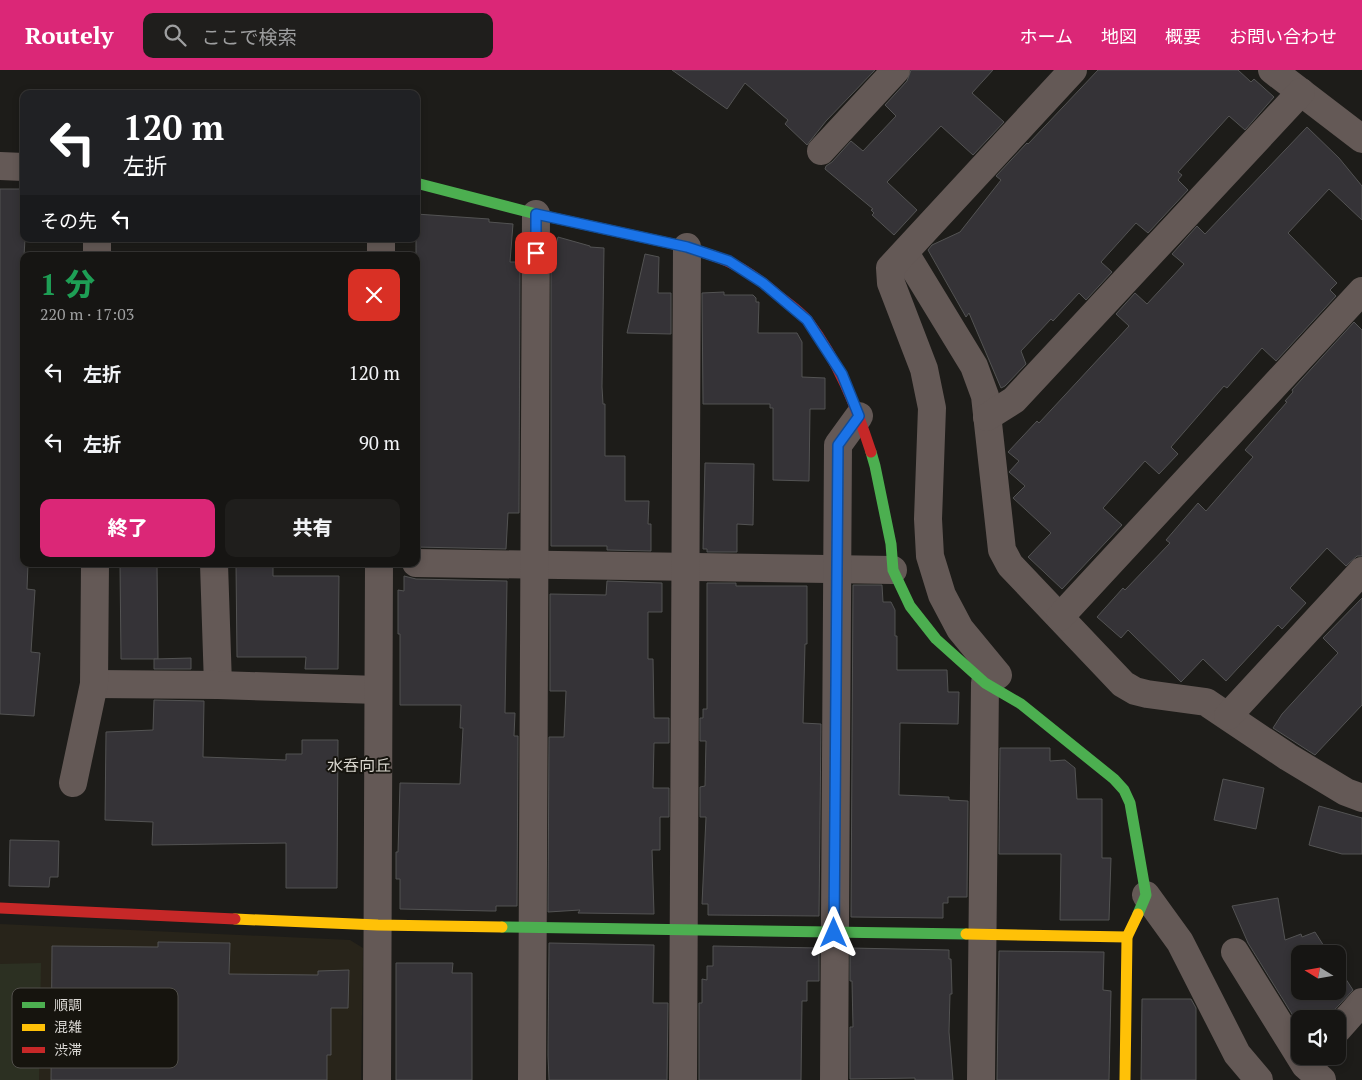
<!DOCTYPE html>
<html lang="ja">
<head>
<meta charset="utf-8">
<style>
  :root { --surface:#161513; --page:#1f1e1c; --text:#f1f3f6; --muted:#9e9fa0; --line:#353433; --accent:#db2777 }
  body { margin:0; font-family:"PT Serif","Noto Sans JP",serif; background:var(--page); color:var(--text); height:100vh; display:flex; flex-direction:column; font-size:19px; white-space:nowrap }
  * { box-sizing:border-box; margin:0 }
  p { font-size:16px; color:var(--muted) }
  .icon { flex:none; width:28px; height:28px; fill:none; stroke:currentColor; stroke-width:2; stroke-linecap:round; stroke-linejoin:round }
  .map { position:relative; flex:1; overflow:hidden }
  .panel { position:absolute; left:20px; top:182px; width:400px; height:315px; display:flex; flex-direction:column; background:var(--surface); border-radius:10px; box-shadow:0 2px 8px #0003,0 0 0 1px var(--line) }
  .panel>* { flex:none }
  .guide { position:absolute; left:20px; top:20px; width:400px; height:152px; border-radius:10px; box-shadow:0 2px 8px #0003,0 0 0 1px var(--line); background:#202124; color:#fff; overflow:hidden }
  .needle { width:32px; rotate:281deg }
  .fabs { position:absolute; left:1291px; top:875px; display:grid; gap:10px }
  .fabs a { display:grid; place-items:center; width:55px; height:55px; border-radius:10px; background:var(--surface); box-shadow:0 2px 8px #0003,0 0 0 1px var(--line); font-size:25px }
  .pin { position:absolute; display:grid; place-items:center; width:42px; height:42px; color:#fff; margin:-21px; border-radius:10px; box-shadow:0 2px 8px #0006 }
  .me { position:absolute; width:55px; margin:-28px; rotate:0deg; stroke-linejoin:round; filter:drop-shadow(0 0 4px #0008) }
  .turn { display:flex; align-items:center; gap:18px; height:105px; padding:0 20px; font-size:22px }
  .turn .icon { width:65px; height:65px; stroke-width:2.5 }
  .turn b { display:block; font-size:35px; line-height:42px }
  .then { display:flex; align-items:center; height:48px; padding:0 20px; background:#0003; gap:10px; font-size:19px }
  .round { display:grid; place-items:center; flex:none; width:52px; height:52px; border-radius:10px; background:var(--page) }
  .summary { display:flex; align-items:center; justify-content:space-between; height:85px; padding:0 20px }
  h1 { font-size:30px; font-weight:800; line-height:38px; color:#1e9e55 }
  .button { display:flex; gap:10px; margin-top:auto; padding:10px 20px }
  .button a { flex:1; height:58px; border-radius:10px; background:var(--accent); color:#fff; font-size:20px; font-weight:800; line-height:58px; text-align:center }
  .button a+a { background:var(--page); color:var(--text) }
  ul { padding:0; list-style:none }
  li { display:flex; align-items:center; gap:15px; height:70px; padding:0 20px }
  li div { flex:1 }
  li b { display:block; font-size:19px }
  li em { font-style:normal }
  header { display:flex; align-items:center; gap:30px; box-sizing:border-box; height:70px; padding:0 25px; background:var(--accent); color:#fff }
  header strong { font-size:24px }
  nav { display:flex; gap:28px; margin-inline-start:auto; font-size:18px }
  .search { width:350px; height:45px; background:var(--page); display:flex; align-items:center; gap:12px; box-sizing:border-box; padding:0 18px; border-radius:10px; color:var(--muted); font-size:19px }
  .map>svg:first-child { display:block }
  .built { fill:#28241a }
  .grass { fill:#2c3022 }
  .building { fill:#353337; stroke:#535353 }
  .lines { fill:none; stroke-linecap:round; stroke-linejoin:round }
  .street { stroke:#645956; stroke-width:28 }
  .fast { stroke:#4caf50; stroke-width:11 }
  .slow { stroke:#ffc107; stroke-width:11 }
  .jam { stroke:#c62828; stroke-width:11 }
  .route-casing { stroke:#114b97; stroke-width:12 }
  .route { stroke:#1a73e8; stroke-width:9 }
  .labels { text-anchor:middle; stroke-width:4; stroke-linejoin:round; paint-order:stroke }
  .quarter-label { font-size:16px; fill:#d7d4cc; stroke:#16140e }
  .key { fill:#16140e; stroke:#514f4a; stroke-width:1 }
  .key-label { font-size:14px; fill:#dbd9d5 }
</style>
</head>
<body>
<header>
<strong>Routely</strong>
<div class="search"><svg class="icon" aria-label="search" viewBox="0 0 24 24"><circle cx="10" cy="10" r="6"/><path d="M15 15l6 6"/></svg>ここで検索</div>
<nav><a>ホーム</a><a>地図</a><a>概要</a><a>お問い合わせ</a></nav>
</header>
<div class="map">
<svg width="1362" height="1010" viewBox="0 0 1362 1010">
  <rect width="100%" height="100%" fill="#1d1c19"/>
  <polygon class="built" points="0,854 350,870 363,878 361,1010 0,1010"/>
  <polygon class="grass" points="41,893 39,1010 0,1010 0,894"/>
  <g class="building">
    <polygon points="672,0 875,0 826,51 807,75 785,54 788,50 745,13 727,39"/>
    <polygon points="911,0 993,0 972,23 1004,52 973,85 941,56 887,112 917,140 894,165 872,145 874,143 871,140 873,139 825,99 826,96 832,92 851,71 863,81 896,46 885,35 907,11"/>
    <polygon points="1098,0 1238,0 1251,12 1254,9 1274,27 1245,60 1229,46 1178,102 1182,105 1178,110 1188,120 1148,163 1136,153 1101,192 1112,202 1086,230 1079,223 1053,251 1051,249 1021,281 1026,294 1005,316 1001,318 969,243 966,247 928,180 932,175 960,162 1001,110 996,106 1027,73 1028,74"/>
    <polygon points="1307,57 1339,88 1362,116 1362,150 1329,119 1288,163 1337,213 1330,220 1336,226 1276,291 1262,278 1227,318 1224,316 1171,377 1178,384 1159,404 1145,391 1103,438 1122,455 1062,519 1028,487 1051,463 1013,428 1025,416 1009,402 1019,391 1008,382 1037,351 1039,353 1129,256 1116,244 1135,223 1147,234 1184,194 1172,184 1197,156 1205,164"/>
    <polygon points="0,119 24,119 24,169 25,169 24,186 22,393 24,393 24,494 28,494 27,519 35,520 31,582 40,583 34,646 0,644"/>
    <polygon points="416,144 489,149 489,152 513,154 510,192 520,192 519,443 508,443 506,479 416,477"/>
    <polygon points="558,167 590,176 590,177 604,178 602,317 603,334 605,334 605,386 625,386 625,431 649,431 648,454 651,454 651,481 607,480 607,476 551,476 551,192"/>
    <polygon points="645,184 659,187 658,223 671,223 671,264 627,263"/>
    <polygon points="724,222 724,225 753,225 756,228 756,232 759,232 758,263 797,263 802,272 802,307 825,308 825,339 810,339 809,411 773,410 773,338 770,338 770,334 703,334 702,223"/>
    <polygon points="1354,252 1362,260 1362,486 1357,486 1346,496 1327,478 1290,518 1306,533 1282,559 1278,555 1226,611 1203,589 1181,612 1128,560 1121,568 1097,547 1123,518 1125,520 1170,473 1166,470 1198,433 1206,441 1253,387 1245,380 1287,332 1285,331 1293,322 1292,320"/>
    <polygon points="705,393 754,394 753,455 737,454 737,482 707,482 707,479 703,479"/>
    <polygon points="120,494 157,494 158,589 121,589"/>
    <polygon points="236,494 273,494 273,506 339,506 338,599 305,599 306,587 237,587"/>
    <polygon points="404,506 416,509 507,511 505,643 515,643 514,666 518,666 517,836 496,836 496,841 491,841 400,839 400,809 396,809 396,782 398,782 400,713 460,714 463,658 460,658 461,635 400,635 400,564 398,564 398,520 404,521"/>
    <polygon points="607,511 662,513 662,542 648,542 648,589 653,589 654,648 669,648 669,673 654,673 653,718 669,718 669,747 660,747 660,780 652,780 654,844 578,843 580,840 548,842 549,667 564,667 566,621 550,621 550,524 606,525"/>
    <polygon points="707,513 736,513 736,516 807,516 807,574 805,574 803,653 821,654 819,846 708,845 708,834 702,834 706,747 700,747 700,717 705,716 706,671 700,671 700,648 703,648 703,639 707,639"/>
    <polygon points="853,515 882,515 883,532 891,532 895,540 895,566 897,566 897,600 947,600 948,622 959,622 958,654 900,653 899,725 949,727 949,730 968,731 967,827 948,827 948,833 943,833 943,848 851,847"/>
    <polygon points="1362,528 1362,635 1315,685 1273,658 1282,644 1338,583 1323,568"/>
    <polygon points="191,588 191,599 154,599 154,589"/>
    <polygon points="154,630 204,631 203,687 286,690 286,684 302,684 302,670 338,670 337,818 286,818 286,773 152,775 153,752 105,750 106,662 153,660"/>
    <polygon points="1000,678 1050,678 1050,691 1065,690 1075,698 1077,729 1102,729 1102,788 1111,788 1109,850 1060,850 1061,784 999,784"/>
    <polygon points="1223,709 1264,718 1256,759 1214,750"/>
    <polygon points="1319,736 1362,748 1362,784 1342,784 1309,775"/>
    <polygon points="10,770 59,771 58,807 50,807 49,817 9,816"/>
    <polygon points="1278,828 1285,870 1301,864 1302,867 1315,862 1329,884 1300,884 1300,921 1338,921 1338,897 1353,920 1326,949 1309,949 1300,940 1300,957 1248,873 1232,836"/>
    <polygon points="158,872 230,873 229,904 318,905 318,901 349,900 348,938 331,938 331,985 327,985 327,1010 51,1010 52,876 158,877"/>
    <polygon points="549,873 654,875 653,933 668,933 667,1010 549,1010 548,985"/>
    <polygon points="713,876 819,878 819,911 807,911 807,931 802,931 801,1010 699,1010 699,933 702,933 702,909 707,910 707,896 713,896"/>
    <polygon points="850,878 949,880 949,889 951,889 952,924 950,924 949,962 953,1010 915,1010 915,1008 850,1009 850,957 853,957 852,911 850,911"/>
    <polygon points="999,881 1104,882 1103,920 1111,921 1109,1010 997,1010"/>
    <polygon points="396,893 453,893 452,903 472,903 472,1010 396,1010"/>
    <polygon points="1142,929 1191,929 1196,938 1196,1010 1141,1010"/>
  </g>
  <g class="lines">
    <g class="street">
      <polyline points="1272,0 1362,69"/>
      <polyline points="821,81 896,0"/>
      <polyline points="0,96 24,97"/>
      <polyline points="905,183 974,296 985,326 1002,480 1010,495 1123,614 1135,621 1147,624 1206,632 1288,687 1346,722 1362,728"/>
      <polyline points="97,186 97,169"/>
      <polyline points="381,186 381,169"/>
      <polyline points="987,347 1014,330 1301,22"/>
      <polyline points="416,493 893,500"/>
      <polyline points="214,494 218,615"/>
      <polyline points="1060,547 1362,221"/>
      <polyline points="94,614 218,615 378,620"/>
      <polyline points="1228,646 1362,501"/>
      <polyline points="73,713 94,614 95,494"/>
      <polyline points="1146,825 1180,872 1237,984 1259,1010"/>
      <polyline points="1235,882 1305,995 1322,1010"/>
      <polyline points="1338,959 1362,932"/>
      <polyline points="377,1010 379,494"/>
      <polyline points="532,1010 536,144"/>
      <polyline points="683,1010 687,177"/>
      <polyline points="834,1010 838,375 859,346"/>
      <polyline points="981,1010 985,613 998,605 960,559 942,525 930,486 928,449 932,338 924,299 891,213 890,198 1073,0"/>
    </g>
    <g class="fast">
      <polyline points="416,113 536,144 687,177 714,186"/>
      <polyline points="871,382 875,396 891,474 893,500 910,536 936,569 985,613 1021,634 1114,709 1124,720 1130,733 1146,825 1138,844"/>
      <polyline points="502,857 966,864"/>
    </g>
    <g class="slow">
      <polyline points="235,849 378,855 502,857"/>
      <polyline points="966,864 1127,867"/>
      <polyline points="1125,1010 1127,867 1138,844"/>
    </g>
    <g class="jam">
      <path d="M714 186C736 193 756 207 773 221 784 231 799 240 808 251 838 291 856 336 871 382"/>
      <polyline points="0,838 235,849"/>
    </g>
  </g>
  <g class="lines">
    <g class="route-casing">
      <polyline id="route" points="536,183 536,144 687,177 729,191 763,213 807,250 842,304 859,346 838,375 834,863"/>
    </g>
    <use href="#route" class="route"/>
  </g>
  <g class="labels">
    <g class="quarter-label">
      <text x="359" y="701">水呑向丘</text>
    </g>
  </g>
  <rect x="12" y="918" width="166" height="80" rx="8" class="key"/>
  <rect x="22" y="932" width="23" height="6" fill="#4caf50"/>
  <rect x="22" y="954" width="23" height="7" fill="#ffc107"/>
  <rect x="22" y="977" width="23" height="6" fill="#c62828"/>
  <g class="key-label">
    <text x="54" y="940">順調</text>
    <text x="54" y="962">混雑</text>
    <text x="54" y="985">渋滞</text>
  </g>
</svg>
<div class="fabs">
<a><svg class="needle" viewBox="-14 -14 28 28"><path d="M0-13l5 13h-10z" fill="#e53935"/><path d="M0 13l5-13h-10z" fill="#9e9fa0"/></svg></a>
<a><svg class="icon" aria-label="sound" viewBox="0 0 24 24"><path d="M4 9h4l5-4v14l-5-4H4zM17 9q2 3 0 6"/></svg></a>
</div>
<div class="pin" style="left:536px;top:183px;background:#d93025"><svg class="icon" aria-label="arrive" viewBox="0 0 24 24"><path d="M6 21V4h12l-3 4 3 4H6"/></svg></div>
<svg class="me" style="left:834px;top:863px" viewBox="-20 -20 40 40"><path d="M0-17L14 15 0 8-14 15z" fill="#1a73e8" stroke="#fff" stroke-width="4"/></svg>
<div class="guide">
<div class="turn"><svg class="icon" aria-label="left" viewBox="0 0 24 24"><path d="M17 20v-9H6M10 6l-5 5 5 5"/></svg><div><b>120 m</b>左折</div></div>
<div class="then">その先<svg class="icon" aria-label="left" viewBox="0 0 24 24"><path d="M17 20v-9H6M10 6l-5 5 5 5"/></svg></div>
</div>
<section class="panel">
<div class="summary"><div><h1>1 分</h1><p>220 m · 17:03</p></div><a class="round" style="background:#d93025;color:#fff"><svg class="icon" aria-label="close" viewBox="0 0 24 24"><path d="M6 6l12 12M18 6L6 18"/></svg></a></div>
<ul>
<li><svg class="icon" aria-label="left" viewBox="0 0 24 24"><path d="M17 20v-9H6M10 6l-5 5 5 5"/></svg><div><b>左折</b></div><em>120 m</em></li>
<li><svg class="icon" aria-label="left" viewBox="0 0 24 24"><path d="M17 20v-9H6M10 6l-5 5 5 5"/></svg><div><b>左折</b></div><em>90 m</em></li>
</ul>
<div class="button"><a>終了</a><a>共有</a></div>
</section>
</div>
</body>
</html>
